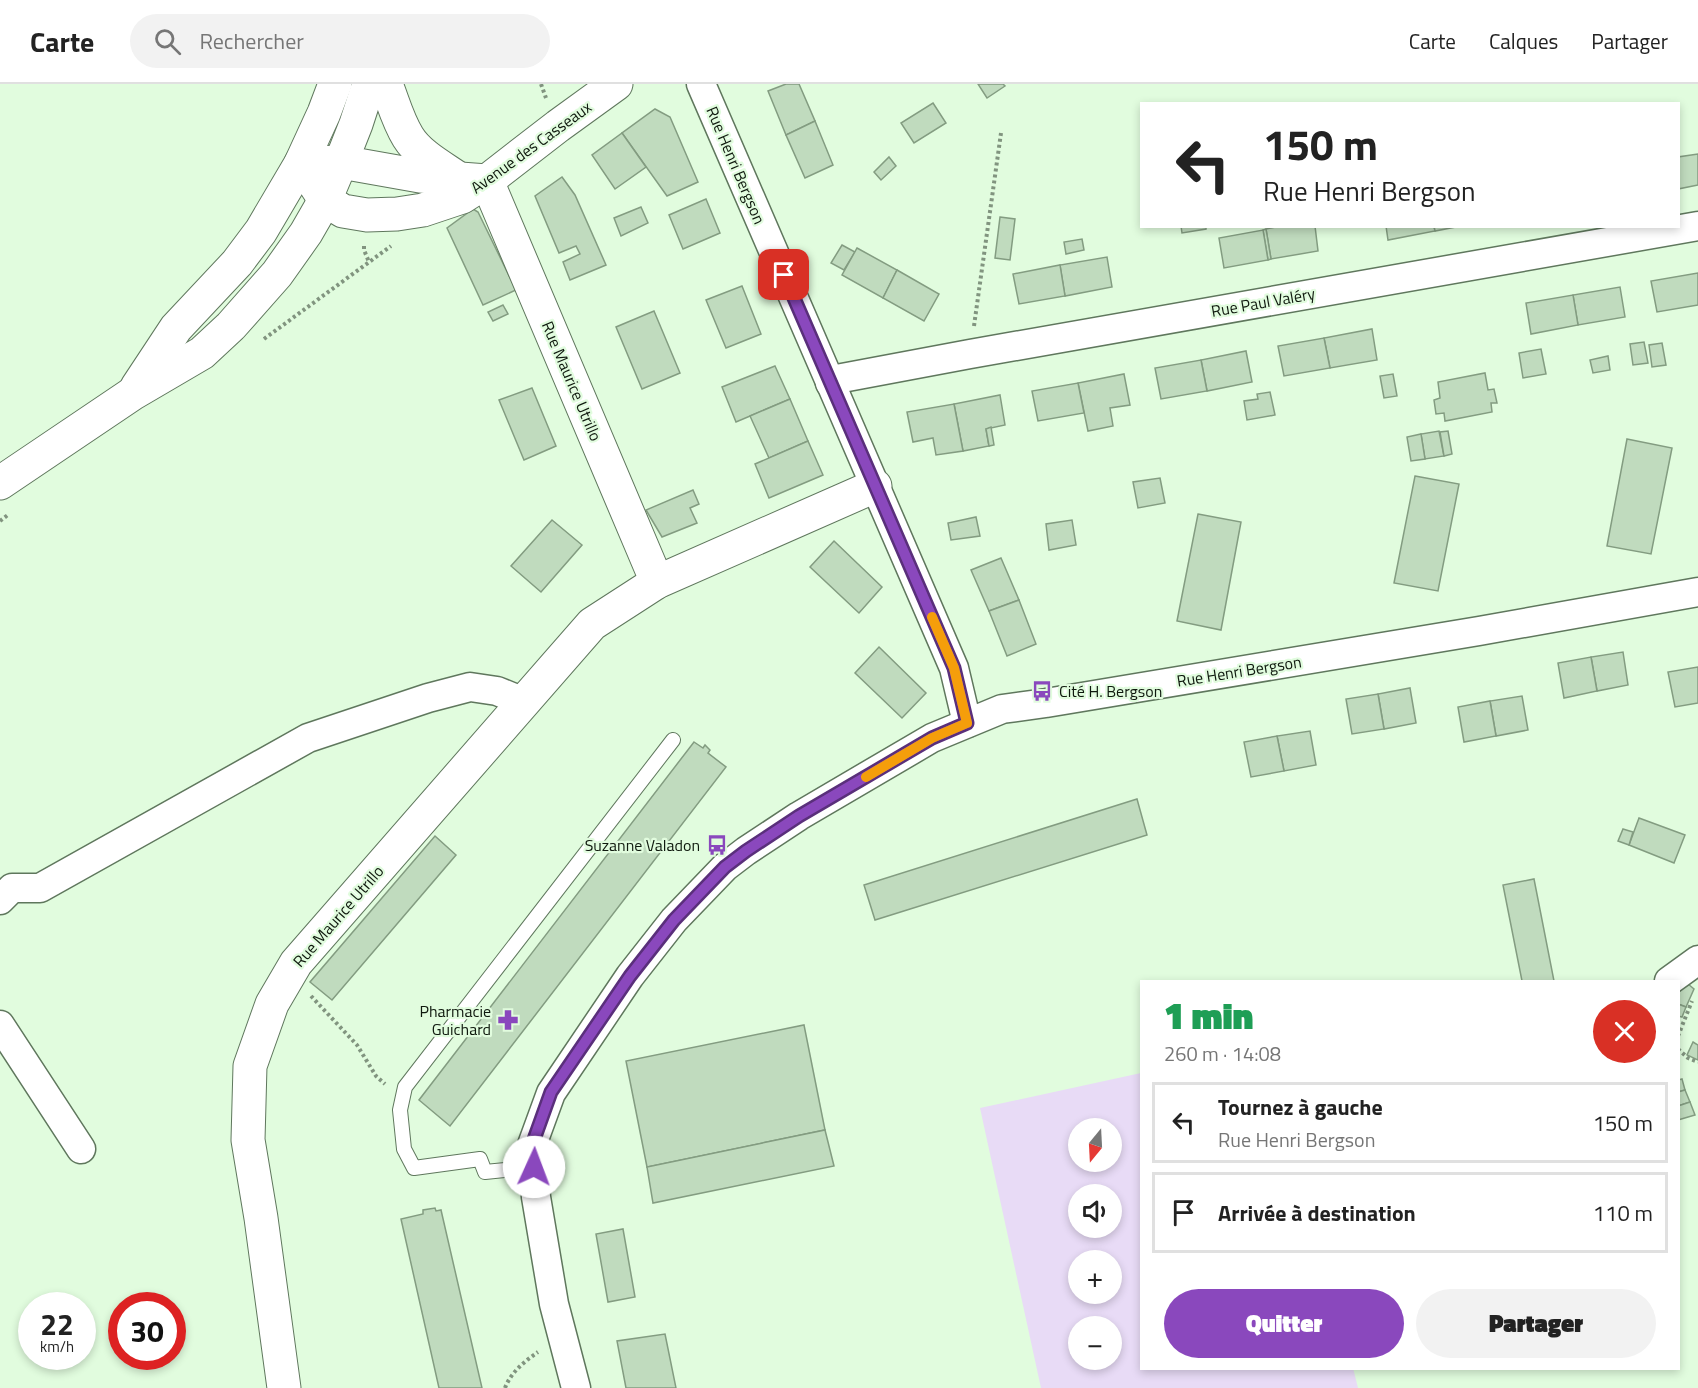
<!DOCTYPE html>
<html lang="fr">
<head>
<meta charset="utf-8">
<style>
  :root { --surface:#fff; --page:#f2f2f2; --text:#222; --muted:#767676; --line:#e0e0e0; --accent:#8a48bd }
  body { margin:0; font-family:"Titillium Web",sans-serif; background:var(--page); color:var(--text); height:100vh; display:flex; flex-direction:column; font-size:22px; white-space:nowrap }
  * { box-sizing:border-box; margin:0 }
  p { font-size:20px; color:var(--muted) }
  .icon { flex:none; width:33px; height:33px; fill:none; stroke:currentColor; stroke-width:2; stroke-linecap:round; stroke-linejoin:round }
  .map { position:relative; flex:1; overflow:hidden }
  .drawer { position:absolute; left:1140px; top:896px; width:540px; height:390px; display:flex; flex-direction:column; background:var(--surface); border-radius:0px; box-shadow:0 3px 9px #0003 }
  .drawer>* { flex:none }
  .top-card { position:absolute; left:1140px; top:18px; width:540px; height:126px; border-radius:0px; box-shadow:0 3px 9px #0003; background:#fff; color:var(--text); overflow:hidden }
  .needle { width:39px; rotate:198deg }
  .tools { position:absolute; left:1068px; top:1034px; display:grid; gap:12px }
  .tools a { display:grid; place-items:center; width:54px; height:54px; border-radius:50%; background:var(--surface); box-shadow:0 3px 9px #0003; font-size:30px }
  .speed { position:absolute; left:18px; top:1208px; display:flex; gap:12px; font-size:30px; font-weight:700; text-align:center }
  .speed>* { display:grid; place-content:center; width:78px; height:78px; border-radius:50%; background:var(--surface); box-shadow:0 3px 9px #0003; line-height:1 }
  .speed small { font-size:15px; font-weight:400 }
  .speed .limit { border:9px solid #d22; background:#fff; color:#111 }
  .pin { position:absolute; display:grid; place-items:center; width:51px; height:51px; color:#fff; margin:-26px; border-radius:12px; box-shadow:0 3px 9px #0006 }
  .me { position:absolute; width:66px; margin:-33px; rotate:2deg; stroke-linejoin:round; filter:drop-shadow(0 0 4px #0008) }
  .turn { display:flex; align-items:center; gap:21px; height:126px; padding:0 24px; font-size:27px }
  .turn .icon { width:78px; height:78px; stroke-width:2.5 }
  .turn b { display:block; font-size:42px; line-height:51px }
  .round { display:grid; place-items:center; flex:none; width:63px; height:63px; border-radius:32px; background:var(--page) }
  .overview { display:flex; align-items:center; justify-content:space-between; height:102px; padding:0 24px }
  h1 { font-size:36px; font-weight:800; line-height:45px; color:#1e9e55 }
  .primary-button { display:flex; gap:12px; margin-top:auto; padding:12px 24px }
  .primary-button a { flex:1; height:69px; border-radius:36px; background:var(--accent); color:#fff; font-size:24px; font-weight:800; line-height:69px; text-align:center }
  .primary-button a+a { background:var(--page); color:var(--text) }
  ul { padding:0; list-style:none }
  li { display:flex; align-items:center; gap:18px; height:81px; margin:0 12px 9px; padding:0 12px; border:3px solid var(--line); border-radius:0px }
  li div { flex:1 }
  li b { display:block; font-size:22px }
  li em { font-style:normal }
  header { display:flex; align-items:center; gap:36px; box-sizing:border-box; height:84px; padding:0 30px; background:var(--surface); border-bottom:2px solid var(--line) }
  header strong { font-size:28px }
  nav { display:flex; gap:33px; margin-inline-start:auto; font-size:21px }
  .search { width:420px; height:54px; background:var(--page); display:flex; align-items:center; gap:15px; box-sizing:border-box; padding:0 21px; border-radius:33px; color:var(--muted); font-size:22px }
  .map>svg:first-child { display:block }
  .grass { fill:#e8dbf6; fill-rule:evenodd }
  .building { fill:#c0dbbe; stroke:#839c81; stroke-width:1.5 }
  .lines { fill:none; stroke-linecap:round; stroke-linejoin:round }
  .service-casing { stroke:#5f775d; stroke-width:16 }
  .minor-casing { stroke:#5f775d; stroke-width:31 }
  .tertiary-casing { stroke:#5f775d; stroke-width:35 }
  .secondary-casing { stroke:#5f775d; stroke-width:35 }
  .path { stroke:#81947f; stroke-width:4; stroke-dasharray:3 3; stroke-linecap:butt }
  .service { stroke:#fff; stroke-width:14 }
  .minor { stroke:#fff; stroke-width:28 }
  .tertiary { stroke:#fff; stroke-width:33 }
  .secondary { stroke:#fff; stroke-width:33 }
  .route-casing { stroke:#5a2f7b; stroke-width:15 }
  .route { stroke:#8a48bd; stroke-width:10 }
  .slow { stroke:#f59e0b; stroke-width:10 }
  .labels { text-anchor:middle; stroke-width:4.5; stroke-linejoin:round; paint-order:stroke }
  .street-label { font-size:16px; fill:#0f190e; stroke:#e1fcde }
  .poi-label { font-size:16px; fill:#0f190e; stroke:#e1fcde; text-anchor:end }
</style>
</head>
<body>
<header>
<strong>Carte</strong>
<div class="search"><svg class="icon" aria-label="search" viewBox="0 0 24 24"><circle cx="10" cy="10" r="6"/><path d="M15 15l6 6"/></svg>Rechercher</div>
<nav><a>Carte</a><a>Calques</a><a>Partager</a></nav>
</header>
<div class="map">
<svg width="1698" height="1304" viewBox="0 0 1698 1304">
  <rect width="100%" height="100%" fill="#e1fcde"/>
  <path class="grass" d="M1141 989 1142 1284H1353L1358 1304H1041L980 1024ZM1078 1044H1112V1077H1078ZM1078 1110H1112V1143H1078ZM1078 1176H1112V1209H1078ZM1078 1242H1112V1275H1078Z"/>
  <g class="building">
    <polygon points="786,0 799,0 815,37 786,51 768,7"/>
    <polygon points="978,0 1003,0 1005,2 987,14"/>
    <polygon points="933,19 946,39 914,59 901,39"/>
    <polygon points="655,25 670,33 698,98 667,112 622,49"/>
    <polygon points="815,37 833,81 805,94 786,51"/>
    <polygon points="622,49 646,83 615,105 592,71"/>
    <polygon points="1698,70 1698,101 1678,105 1678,73"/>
    <polygon points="889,73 896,82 881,96 874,88"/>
    <polygon points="562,93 575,111 606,181 570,196 563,178 580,170 576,162 559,169 535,112"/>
    <polygon points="706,115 720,149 683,165 669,131"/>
    <polygon points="641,123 648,139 621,152 614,134"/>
    <polygon points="473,125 478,128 516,206 483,221 447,144"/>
    <polygon points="1000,133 1015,135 1010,176 995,174"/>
    <polygon points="1181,142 1206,142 1206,145 1182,149"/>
    <polygon points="1280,142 1315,142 1318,167 1271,175 1266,145"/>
    <polygon points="1386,142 1434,142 1435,147 1388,156"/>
    <polygon points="1434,142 1461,142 1435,147"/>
    <polygon points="1266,145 1271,175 1268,176 1263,146"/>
    <polygon points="1263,146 1268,176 1224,184 1219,154"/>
    <polygon points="1082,155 1084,166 1066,170 1064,158"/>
    <polygon points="842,161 855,168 844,186 831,179"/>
    <polygon points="857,164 897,186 883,214 842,191"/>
    <polygon points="1107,173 1112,203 1065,212 1060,181"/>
    <polygon points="1060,181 1065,212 1019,220 1013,190"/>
    <polygon points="897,186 939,210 924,237 883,214"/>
    <polygon points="1698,189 1698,221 1657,228 1651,197"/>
    <polygon points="742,202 761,250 726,264 706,216"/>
    <polygon points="1620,203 1625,233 1578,241 1573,211"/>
    <polygon points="1573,211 1578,241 1531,250 1526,219"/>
    <polygon points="503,221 508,230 493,237 488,228"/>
    <polygon points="654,227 680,289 642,305 616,243"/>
    <polygon points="1372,245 1377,276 1330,284 1324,254"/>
    <polygon points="1324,254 1330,284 1284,292 1278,262"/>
    <polygon points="1644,258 1648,279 1633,281 1630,260"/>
    <polygon points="1662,259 1666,281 1652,283 1649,261"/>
    <polygon points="1541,265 1546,290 1523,294 1519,269"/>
    <polygon points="1246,267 1252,298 1207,307 1201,276"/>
    <polygon points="1608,272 1610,286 1593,289 1590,276"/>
    <polygon points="1201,276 1207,307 1161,315 1155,284"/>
    <polygon points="775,282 790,315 736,338 722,303"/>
    <polygon points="1485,289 1488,306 1494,305 1497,319 1491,319 1492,328 1445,337 1444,329 1436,330 1434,316 1440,314 1438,298"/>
    <polygon points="1124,290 1130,321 1110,324 1113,342 1088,347 1078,299"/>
    <polygon points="1393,290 1397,312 1384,314 1380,292"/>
    <polygon points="1078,299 1084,329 1038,337 1032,307"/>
    <polygon points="532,304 556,362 524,376 499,316"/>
    <polygon points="1270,308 1275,331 1247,336 1244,317 1258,315 1257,310"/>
    <polygon points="1000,311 1005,341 986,345 989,362 963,367 954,320"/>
    <polygon points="790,315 808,357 769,374 750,332"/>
    <polygon points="954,320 963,367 936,371 933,354 913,358 907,328"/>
    <polygon points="991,343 994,361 989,362 986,345"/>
    <polygon points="1439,347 1444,372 1425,375 1421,350"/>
    <polygon points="1448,347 1452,370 1444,372 1440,348"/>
    <polygon points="1421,350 1425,375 1411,377 1407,353"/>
    <polygon points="1627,355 1672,364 1651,470 1607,462"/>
    <polygon points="808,357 823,391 769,414 755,380"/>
    <polygon points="1415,392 1459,400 1438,507 1394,499"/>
    <polygon points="1160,394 1165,419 1138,424 1133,398"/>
    <polygon points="693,406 699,420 690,424 697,439 662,453 646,426"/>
    <polygon points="1198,430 1241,438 1221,546 1177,537"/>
    <polygon points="976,433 980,452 951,456 948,439"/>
    <polygon points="552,436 582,461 541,508 511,482"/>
    <polygon points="1072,436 1076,461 1049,466 1046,440"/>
    <polygon points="834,457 882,503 859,529 810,483"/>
    <polygon points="1001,474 1019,516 989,527 971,486"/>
    <polygon points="1019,516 1036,560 1007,572 989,527"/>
    <polygon points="879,563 926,609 902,634 855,589"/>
    <polygon points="1623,568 1628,601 1597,607 1591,573"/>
    <polygon points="1591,573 1597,607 1564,614 1558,579"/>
    <polygon points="1698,583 1698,619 1675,623 1668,588"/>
    <polygon points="1410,604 1416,639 1384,645 1378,610"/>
    <polygon points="1378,610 1384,645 1352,650 1346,615"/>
    <polygon points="1522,612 1528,646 1496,652 1490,617"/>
    <polygon points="1490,617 1496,652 1464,658 1458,623"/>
    <polygon points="1310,647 1316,681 1284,687 1277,652"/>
    <polygon points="1277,652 1284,687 1251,693 1244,658"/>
    <polygon points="694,658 703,664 705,661 710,666 708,669 726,683 450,1042 419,1016"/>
    <polygon points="1137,715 1147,751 875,836 864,801"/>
    <polygon points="1639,734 1685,751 1674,779 1629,761"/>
    <polygon points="1623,745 1633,748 1629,761 1618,757"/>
    <polygon points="435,752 456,771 332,916 310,898"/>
    <polygon points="1534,795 1554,897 1522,897 1503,801"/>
    <polygon points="1688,900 1694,905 1686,923 1678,920 1678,907"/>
    <polygon points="1678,920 1686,923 1682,933 1678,932"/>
    <polygon points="804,941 825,1046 647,1083 626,977"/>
    <polygon points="1693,958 1698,961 1698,976 1687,971"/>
    <polygon points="1682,995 1685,1006 1678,1008 1678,996"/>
    <polygon points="1685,1006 1690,1018 1678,1022 1678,1008"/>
    <polygon points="1690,1018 1695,1031 1678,1036 1678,1022"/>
    <polygon points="825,1046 834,1082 653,1119 647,1083"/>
    <polygon points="435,1124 436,1127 441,1126 482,1304 439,1304 401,1135 423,1130 423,1126"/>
    <polygon points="623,1145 635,1213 608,1218 596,1150"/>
    <polygon points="665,1250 676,1304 626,1304 617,1257"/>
  </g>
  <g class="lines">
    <g class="service-casing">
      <polyline id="service" points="534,1083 485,1088 480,1075 414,1084 404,1065 400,1026 405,1003 673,656"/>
    </g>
    <g class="minor-casing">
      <g id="minor">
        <polyline points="701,0 954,584 967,639"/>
        <polyline points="830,299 842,294 970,270 1698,142"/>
        <polyline points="0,816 12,804 40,804 308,654 428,614 470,603 497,607 524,618"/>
        <polyline points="1669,897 1698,876"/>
        <polyline points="0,941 81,1065"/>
        <polyline points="576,1304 554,1220 536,1113 532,1061 551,1009 630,892 674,836 725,783 746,767 799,732 932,654 1002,625 1046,619 1479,547 1698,508"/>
      </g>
    </g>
    <g class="tertiary-casing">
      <g id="tertiary">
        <path d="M386 0C393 18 398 37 408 53 419 71 442 83 459 95"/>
        <polyline points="301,79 325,116 343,127 367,131 397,130 423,126 462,113 487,97 558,42 616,0"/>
        <polyline points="313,79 341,78 420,92 487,97"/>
        <polyline points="487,97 657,498"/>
        <polyline points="284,1304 261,1134 248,1056 250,982 272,920 296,879 592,540 657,498 875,402"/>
      </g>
    </g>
    <g class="secondary-casing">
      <g id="secondary">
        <polyline points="137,303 176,244 237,179 261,147 301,79 324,29 335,0"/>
        <polyline points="0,399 132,310 202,269 231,242 277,190 306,149 325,116 341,78 356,40 369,0"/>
      </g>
    </g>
    <g class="path">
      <polyline points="541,0 546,14"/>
      <polyline points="364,162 364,166 369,178"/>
      <polyline points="974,242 1001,49"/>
      <polyline points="264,255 391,162"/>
      <polyline points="0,437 9,430"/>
      <polyline points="311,912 357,961 376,992 385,1000"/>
      <polyline points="1678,952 1692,917"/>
      <polyline points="1678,965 1688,974 1698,978"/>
      <path d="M505 1304C511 1288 525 1277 538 1268"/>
    </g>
    <use href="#service" class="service"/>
    <use href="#minor" class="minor"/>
    <use href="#tertiary" class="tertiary"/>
    <use href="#secondary" class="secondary"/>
  </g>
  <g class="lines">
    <g class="route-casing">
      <polyline id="route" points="534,1083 532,1061 551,1008 630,892 674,836 725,783 746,767 799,732 932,654 967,639 954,584 784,191"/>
    </g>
    <use href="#route" class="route"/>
    <polyline class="slow" points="866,693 932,654 967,639 954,584 932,533"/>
  </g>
  <defs>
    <g id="bus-bare" transform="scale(1.62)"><path d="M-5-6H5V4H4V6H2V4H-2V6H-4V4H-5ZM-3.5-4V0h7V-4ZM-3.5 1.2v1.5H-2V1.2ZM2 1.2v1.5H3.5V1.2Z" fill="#8a48bd" stroke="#e1fcde" stroke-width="2.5" paint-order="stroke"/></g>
    <g id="pharmacy-bare" transform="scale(1.62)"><path d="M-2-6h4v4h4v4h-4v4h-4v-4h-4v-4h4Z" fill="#8a48bd" stroke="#e1fcde" stroke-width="2.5" paint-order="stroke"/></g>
  </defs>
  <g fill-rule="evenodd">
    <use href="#bus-bare" x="1042" y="607"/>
    <use href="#bus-bare" x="717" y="761"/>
    <use href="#pharmacy-bare" x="508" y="936"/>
  </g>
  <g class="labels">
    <g class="street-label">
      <text transform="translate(531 63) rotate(-36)" y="6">Avenue des Casseaux</text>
      <text transform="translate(736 81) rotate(67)" y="6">Rue Henri Bergson</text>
      <text transform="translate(1263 218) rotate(-10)" y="6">Rue Paul Valéry</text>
      <text transform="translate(572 297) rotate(67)" y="6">Rue Maurice Utrillo</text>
      <text transform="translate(1239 587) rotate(-9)" y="6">Rue Henri Bergson</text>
      <text transform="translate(338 832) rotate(-49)" y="6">Rue Maurice Utrillo</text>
    </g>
    <g class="poi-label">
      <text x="1059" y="613" text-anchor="start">Cité H. Bergson</text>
      <text x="700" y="767">Suzanne Valadon</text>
      <text x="491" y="933">Pharmacie<tspan x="491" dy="18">Guichard</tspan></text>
    </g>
  </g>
</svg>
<div class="tools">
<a><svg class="needle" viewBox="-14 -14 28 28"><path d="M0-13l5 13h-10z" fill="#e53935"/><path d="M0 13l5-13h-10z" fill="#767676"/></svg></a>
<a><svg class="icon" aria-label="sound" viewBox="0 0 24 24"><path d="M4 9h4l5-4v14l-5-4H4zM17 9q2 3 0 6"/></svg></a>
<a>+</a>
<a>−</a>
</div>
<div class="speed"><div>22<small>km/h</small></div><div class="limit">30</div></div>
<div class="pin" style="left:784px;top:191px;background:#d93025"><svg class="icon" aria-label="arrive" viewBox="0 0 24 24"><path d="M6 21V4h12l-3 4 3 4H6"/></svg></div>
<svg class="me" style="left:534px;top:1083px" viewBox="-20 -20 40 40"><circle r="19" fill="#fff"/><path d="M0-13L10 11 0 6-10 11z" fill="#8a48bd"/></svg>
<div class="top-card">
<div class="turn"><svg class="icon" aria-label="left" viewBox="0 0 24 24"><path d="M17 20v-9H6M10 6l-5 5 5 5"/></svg><div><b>150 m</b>Rue Henri Bergson</div></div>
</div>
<section class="drawer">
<div class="overview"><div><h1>1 min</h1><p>260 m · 14:08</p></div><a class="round" style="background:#d93025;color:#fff"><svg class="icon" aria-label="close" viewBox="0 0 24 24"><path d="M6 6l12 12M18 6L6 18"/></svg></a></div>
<ul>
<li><svg class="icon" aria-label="left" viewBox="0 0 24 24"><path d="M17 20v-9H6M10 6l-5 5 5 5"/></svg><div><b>Tournez à gauche</b><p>Rue Henri Bergson</p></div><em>150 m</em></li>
<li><svg class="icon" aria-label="arrive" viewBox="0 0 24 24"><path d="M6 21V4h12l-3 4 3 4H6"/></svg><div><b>Arrivée à destination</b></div><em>110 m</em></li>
</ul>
<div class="primary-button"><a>Quitter</a><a>Partager</a></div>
</section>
</div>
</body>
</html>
